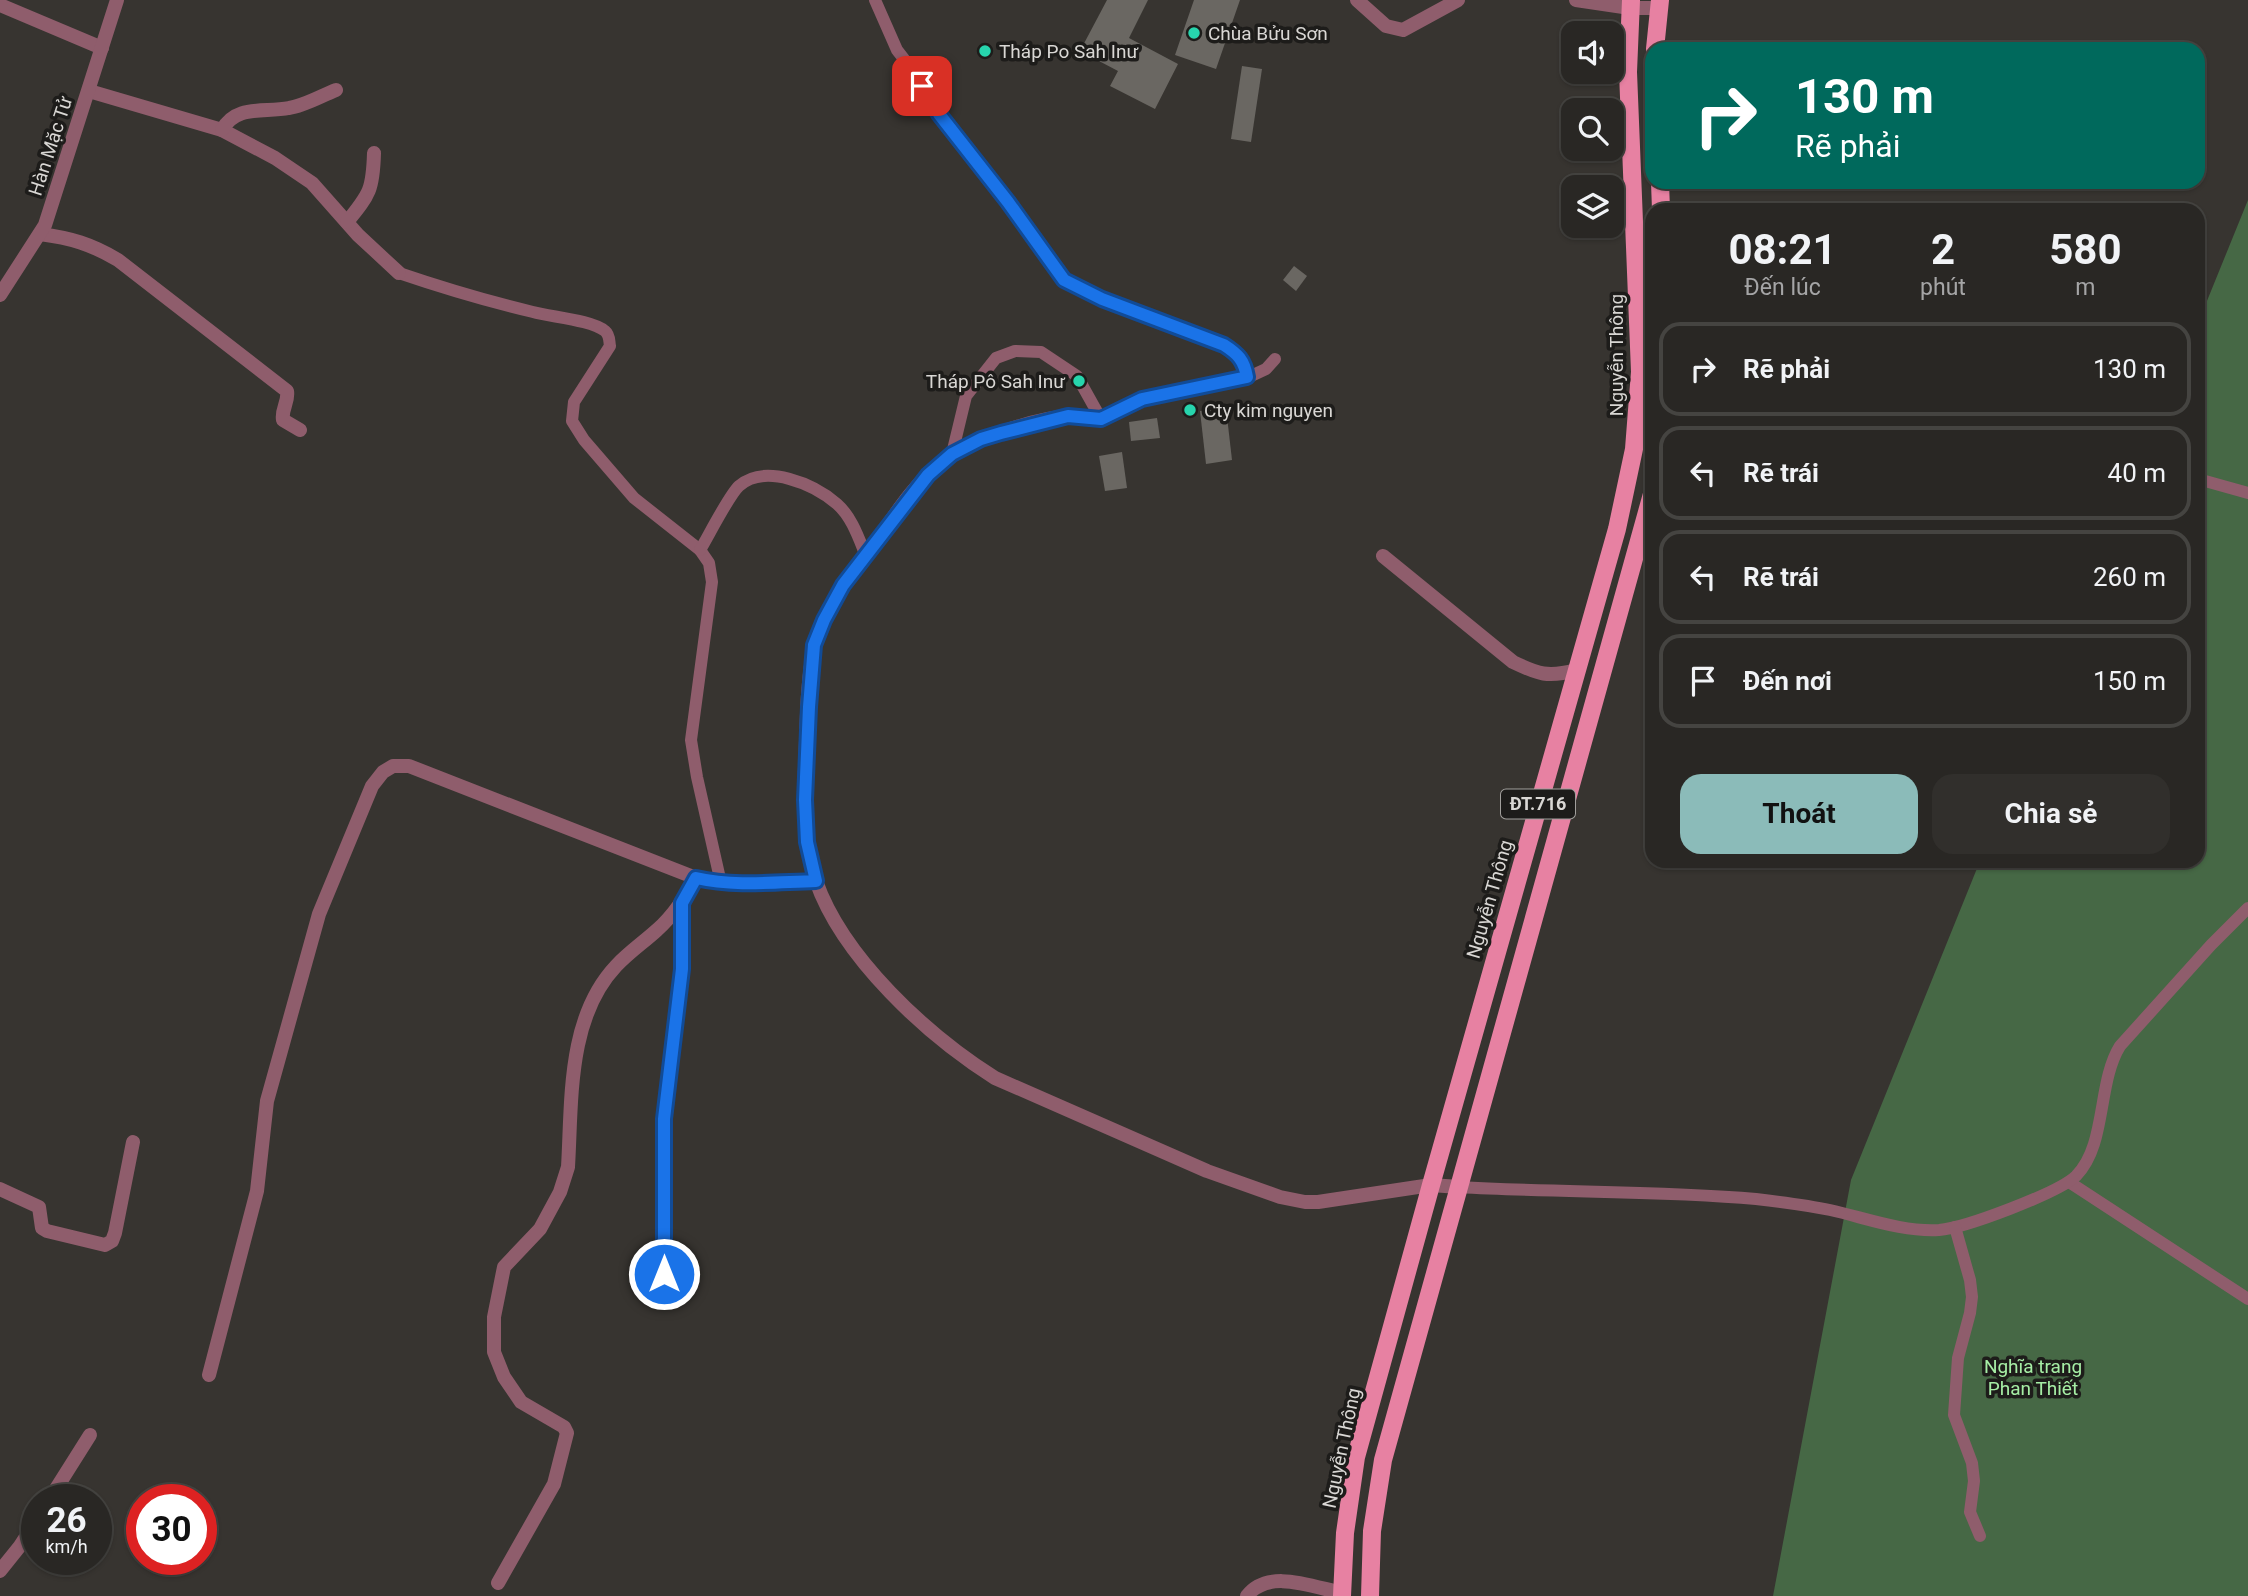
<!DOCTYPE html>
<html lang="vi">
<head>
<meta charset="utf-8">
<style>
  :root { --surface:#292724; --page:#312f2c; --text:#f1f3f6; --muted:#a5a5a6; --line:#454441; --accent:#8bbbb9 }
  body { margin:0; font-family:Roboto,sans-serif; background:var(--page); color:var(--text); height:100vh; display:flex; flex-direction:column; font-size:26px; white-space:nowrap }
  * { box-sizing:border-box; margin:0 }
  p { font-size:23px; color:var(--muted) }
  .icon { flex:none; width:38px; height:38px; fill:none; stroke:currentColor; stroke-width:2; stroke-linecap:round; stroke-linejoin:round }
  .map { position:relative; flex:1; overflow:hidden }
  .details { position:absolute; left:1645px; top:203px; width:560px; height:665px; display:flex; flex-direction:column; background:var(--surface); border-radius:21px; box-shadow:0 2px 5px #0004,0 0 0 2px var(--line) }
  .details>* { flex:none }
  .top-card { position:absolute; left:1645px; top:42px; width:560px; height:147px; border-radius:21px; box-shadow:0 2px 5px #0004,0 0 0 2px var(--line); background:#00695c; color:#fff; overflow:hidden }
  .tools { position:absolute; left:1561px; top:21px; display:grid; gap:14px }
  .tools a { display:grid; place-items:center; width:63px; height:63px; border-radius:14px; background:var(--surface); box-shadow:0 2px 5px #0004,0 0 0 2px var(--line); font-size:35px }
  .speed { position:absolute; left:21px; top:1484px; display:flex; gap:14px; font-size:35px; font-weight:700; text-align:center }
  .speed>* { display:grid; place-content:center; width:91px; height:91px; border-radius:50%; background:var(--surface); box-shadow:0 2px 5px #0004,0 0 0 2px var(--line); line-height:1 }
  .speed small { font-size:18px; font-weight:400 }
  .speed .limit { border:10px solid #d22; background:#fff; color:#111 }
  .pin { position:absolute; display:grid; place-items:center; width:60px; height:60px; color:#fff; margin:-30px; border-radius:14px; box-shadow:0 4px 10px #0006 }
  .me { position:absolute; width:77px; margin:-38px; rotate:0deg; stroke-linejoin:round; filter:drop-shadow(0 0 5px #0008) }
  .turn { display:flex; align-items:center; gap:24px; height:147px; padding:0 35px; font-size:32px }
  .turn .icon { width:91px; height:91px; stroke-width:2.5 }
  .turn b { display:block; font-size:49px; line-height:60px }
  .eta { display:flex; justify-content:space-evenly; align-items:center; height:119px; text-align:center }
  .eta b { font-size:42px; font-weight:700; line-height:49px }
  .button { display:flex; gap:14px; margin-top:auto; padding:14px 35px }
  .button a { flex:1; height:80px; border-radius:21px; background:var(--accent); color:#111; font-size:28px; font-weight:700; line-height:80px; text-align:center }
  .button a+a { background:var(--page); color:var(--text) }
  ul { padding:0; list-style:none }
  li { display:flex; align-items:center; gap:21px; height:94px; margin:0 14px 10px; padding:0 21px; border:4px solid var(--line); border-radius:21px }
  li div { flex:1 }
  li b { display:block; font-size:26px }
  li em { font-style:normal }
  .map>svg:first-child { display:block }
  .green { fill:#466845 }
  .building { fill:#6a6762 }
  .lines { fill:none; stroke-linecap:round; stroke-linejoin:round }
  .service { stroke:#8f5d6c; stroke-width:12 }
  .minor { stroke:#8f5d6c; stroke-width:14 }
  .primary { stroke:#e781a2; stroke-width:18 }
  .route-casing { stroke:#114b97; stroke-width:18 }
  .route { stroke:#1a73e8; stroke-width:12 }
  .poi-dot { fill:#27d5ad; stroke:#1d1c1a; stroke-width:2.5 }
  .labels { text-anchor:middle; stroke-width:7; stroke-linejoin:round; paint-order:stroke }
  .shield { fill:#1d1c1a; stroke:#a19f9c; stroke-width:2 }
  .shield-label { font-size:18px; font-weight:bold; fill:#d9d7d4 }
  .poi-label { font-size:19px; fill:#d9d7d4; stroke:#1d1c1a; text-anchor:start }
  .street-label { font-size:19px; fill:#d9d7d4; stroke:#1d1c1a }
  .park-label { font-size:19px; fill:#a6eea5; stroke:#1d1c1a }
</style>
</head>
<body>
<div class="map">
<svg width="2248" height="1596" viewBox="0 0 2248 1596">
  <rect width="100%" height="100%" fill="#373430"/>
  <polygon class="green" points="2248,200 2248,1596 1773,1596 1851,1180 1980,861 2198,861 2198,323"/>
  <g class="building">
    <polygon points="1107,0 1148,0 1129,38 1178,64 1155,109 1110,86 1118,71 1080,51"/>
    <polygon points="1194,0 1240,0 1216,69 1175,55"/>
    <polygon points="1242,66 1262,69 1251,142 1231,139"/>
    <polygon points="1294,266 1307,276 1296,291 1283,280"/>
    <polygon points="1226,408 1232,460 1206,464 1200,411"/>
    <polygon points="1157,418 1160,438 1131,441 1129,422"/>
    <polygon points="1122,452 1127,488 1105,491 1099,456"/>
  </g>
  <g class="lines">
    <g class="service">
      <path d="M875 0 897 50 914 72 939 114 1008 203 1064 280 1102 299 1224 345C1238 354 1244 360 1247 377"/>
      <path d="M399 273C443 288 487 301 533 312 551 317 592 320 605 331 610 335 609 341 610 346L574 402 572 421 584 440 634 498 700 550 709 563 712 582 691 740 697 777 721 883"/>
      <polyline points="952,454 966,396 996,358 1015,351 1041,352 1077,376 1101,419 1142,399 1251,376 1266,369 1275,359"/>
      <polyline points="2198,479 2248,493"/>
      <path d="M700 550C708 537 729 495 739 486 765 463 814 484 837 504 852 517 859 539 866 556"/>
      <polyline points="2069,1182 2248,1299"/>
      <path d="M1459 1187C1558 1193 1658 1190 1756 1199 1781 1202 1806 1205 1830 1210 1866 1218 1902 1232 1939 1230 1965 1228 2058 1193 2076 1176 2107 1145 2097 1083 2120 1046L2211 945 2248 908"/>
      <polyline points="1955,1227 1970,1280 1972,1297 1970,1313 1958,1358 1954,1415 1972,1463 1974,1481 1970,1512 1980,1536"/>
    </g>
    <g class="minor">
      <polyline points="1357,0 1386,26 1403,30 1458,0"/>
      <polyline points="1576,0 1630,8 1659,8"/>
      <polyline points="0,5 102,48"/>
      <polyline points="89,91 222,130 275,158 312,183 358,235 399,273"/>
      <path d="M222 130C236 104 264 113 289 108 304 106 321 96 336 90"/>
      <path d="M347 222C370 194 373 189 374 153"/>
      <path d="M40 234C71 238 91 244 118 260L287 391C289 402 281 409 283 420L300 430"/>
      <polyline points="0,295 45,225 117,0"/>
      <path d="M1101 419C1090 418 1079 416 1069 416 1036 418 966 441 941 462 911 487 890 523 868 553 847 581 823 610 815 644 806 681 807 728 805 766 804 804 803 844 816 881 843 958 927 1035 995 1078L1207 1171 1280 1197 1305 1202H1318L1431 1185 1459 1187"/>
      <path d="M1383 556 1513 662C1538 674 1548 678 1576 670"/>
      <polyline points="0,1189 39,1207 42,1228 47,1231 105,1245 112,1241 115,1233 133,1142"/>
      <polyline points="664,1274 664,1119 682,969 682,903"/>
      <path d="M209 1375 257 1191 267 1101 319 914 372 786 383 772 393 766H409L696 878C735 887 776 882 816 881"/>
      <polyline points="49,1500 90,1435"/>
      <polyline points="0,1571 20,1546 37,1520"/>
      <path d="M498 1583 554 1484 567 1433 564 1427 521 1402 504 1377 494 1352V1317L504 1267 540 1229 560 1192 568 1167C572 1100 567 1018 616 966 629 952 644 942 657 930 674 915 685 897 696 878"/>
      <path d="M1247 1596C1268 1568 1313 1587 1342 1593"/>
    </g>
    <g class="primary">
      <polyline points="1655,49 1660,0"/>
      <polyline points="1660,182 1661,210"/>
      <polyline points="1342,1596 1345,1533 1356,1457 1431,1185 1617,529 1634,449 1640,372 1628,72 1631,0"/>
      <polyline points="1370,1596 1372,1531 1383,1460 1652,494"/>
    </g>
  </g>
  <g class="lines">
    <g class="route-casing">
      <path id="route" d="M664 1274V1119L682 969V903L696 878C735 887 776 882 816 881L807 842 805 800 809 707 814 645 824 620 843 585 928 475 952 454 981 439 1001 433 1068 416 1101 419 1142 399 1247 377C1244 360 1238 354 1224 345L1102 299 1064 280 1008 202 939 114 922 86"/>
    </g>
    <use href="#route" class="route"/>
  </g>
  <g class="poi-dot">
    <circle cx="1194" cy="33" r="7"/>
    <circle cx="985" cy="51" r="7"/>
    <circle cx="1079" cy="381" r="7"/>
    <circle cx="1190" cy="410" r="7"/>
  </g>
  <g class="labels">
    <rect class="shield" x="1501" y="789.5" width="74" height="29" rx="5"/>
    <g class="shield-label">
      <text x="1538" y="810">ĐT.716</text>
    </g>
    <g class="poi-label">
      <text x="1208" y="40">Chùa Bửu Sơn</text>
      <text x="999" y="58">Tháp Po Sah Inư</text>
      <text x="1065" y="388" text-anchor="end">Tháp Pô Sah Inư</text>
      <text x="1204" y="417">Cty kim nguyen</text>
    </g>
    <g class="street-label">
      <text transform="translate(50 146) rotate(-72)" y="7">Hàn Mặc Tử</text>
      <text transform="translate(1616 355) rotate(-90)" y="7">Nguyễn Thông</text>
      <text transform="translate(1489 899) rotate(-74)" y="7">Nguyễn Thông</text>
      <text transform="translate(1341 1448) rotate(-78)" y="7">Nguyễn Thông</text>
    </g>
    <g class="park-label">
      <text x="2033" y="1373">Nghĩa trang<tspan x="2033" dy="22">Phan Thiết</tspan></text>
    </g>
  </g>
</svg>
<div class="tools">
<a><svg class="icon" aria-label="sound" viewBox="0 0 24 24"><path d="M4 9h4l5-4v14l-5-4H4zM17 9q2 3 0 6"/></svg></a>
<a><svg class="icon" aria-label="search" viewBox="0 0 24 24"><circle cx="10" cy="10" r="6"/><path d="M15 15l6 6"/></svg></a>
<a><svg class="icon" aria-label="layers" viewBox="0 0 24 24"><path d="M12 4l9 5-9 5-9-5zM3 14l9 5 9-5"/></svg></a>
</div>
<div class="speed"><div>26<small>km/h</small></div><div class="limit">30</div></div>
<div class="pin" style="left:922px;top:86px;background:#d93025"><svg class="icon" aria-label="arrive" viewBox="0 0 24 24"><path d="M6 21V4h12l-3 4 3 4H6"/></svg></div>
<svg class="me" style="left:664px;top:1274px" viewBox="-20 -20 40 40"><circle r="17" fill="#1a73e8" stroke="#fff" stroke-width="3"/><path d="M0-11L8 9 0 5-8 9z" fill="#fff"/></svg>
<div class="top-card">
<div class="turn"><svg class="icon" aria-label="right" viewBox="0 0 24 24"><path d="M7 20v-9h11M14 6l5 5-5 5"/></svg><div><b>130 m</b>Rẽ phải</div></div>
</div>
<section class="details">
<div class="eta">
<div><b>08:21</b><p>Đến lúc</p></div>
<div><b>2</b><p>phút</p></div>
<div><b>580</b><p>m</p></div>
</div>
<ul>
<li><svg class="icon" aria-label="right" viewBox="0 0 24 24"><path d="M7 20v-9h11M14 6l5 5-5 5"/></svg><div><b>Rẽ phải</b></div><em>130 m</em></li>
<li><svg class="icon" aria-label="left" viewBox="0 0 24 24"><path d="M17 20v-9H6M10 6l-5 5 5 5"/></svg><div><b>Rẽ trái</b></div><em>40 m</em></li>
<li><svg class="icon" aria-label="left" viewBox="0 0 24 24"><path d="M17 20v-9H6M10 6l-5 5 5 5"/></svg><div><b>Rẽ trái</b></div><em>260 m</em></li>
<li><svg class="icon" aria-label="arrive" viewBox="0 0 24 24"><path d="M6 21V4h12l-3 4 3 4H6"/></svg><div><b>Đến nơi</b></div><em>150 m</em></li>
</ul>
<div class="button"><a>Thoát</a><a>Chia sẻ</a></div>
</section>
</div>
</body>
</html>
